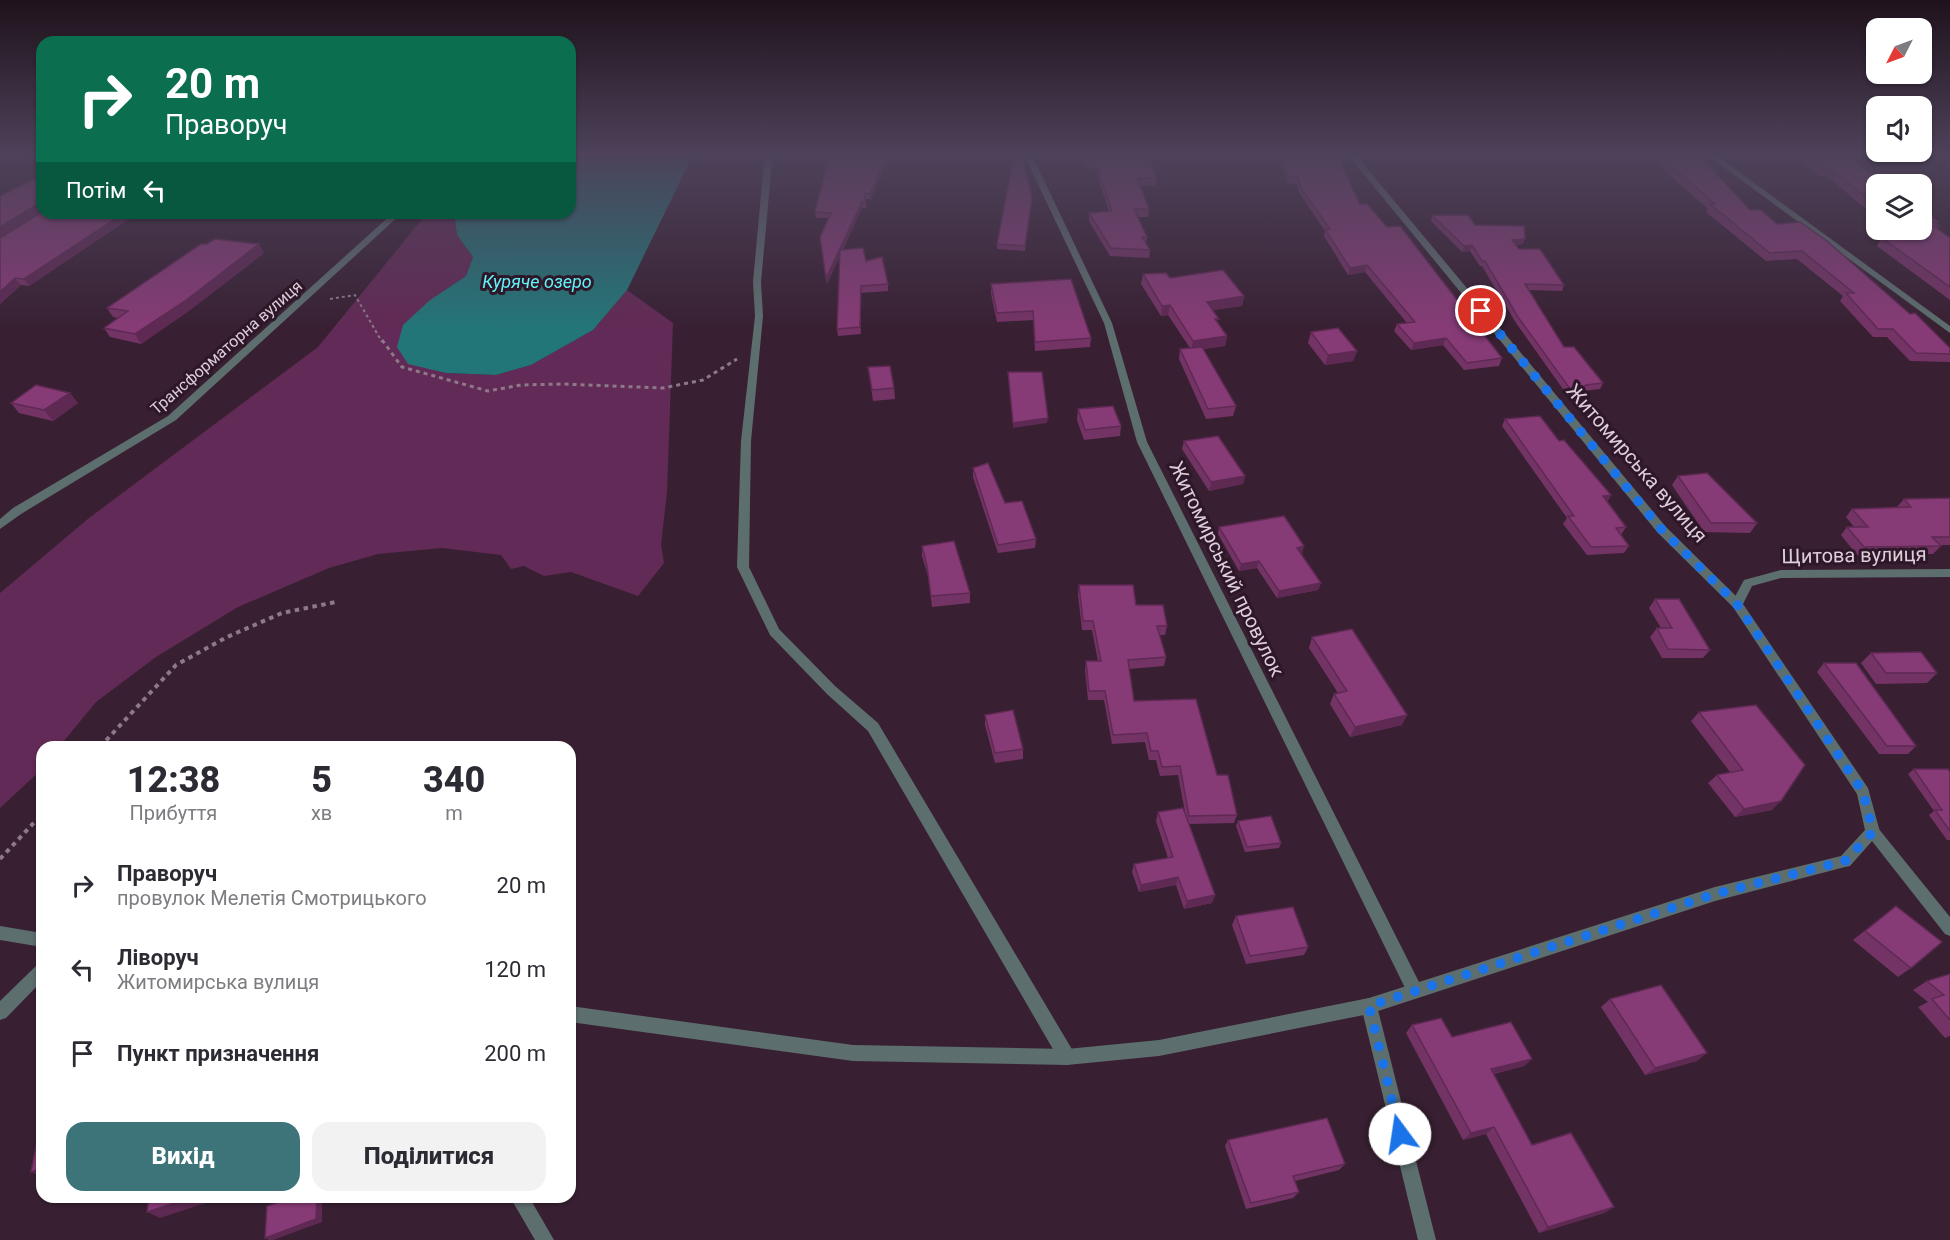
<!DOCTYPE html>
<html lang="uk">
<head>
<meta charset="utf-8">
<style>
  :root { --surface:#fff; --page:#f2f2f3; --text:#2b2b33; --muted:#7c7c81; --accent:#3d7479 }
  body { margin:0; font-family:Roboto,sans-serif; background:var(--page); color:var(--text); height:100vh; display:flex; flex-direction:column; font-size:22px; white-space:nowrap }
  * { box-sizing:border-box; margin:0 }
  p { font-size:20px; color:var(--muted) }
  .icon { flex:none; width:33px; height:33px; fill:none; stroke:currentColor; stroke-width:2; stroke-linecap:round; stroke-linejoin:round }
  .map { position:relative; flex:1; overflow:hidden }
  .details { position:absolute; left:36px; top:741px; width:540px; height:462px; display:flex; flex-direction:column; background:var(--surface); border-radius:18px; box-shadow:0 2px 4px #0004 }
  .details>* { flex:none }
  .top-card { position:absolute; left:36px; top:36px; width:540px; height:183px; border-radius:18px; box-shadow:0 2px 4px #0004; background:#0b6e4f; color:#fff; overflow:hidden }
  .needle { width:39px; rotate:228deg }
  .controls { position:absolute; left:1866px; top:18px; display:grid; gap:12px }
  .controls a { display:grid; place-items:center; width:66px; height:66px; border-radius:12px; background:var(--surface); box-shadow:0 2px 4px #0004; font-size:30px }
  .pin { position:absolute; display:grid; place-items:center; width:51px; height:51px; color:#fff; margin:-26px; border:3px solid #fff; border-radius:50%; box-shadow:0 2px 6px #0007 }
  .me { position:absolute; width:66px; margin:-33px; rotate:346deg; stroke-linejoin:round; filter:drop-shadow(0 0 4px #0008) }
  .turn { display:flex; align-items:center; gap:21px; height:126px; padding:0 30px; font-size:27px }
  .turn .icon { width:78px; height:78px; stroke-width:2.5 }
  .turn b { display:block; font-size:42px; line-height:51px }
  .then { display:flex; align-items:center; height:57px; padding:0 30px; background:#0003; gap:12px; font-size:22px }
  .eta { display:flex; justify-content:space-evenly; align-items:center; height:102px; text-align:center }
  .eta b { font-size:36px; font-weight:800; line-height:42px }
  .action { display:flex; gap:12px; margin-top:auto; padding:12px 30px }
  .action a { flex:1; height:69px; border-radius:18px; background:var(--accent); color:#fff; font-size:24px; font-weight:800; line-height:69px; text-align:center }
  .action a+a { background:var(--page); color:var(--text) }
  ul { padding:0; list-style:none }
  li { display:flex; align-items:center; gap:18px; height:84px; padding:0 30px }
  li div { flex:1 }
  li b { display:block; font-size:22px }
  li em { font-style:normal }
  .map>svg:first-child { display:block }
  .green { fill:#622a56 }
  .water { fill:#237678 }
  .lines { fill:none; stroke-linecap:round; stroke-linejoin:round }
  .path-far2 { stroke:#8d7988; stroke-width:2; stroke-dasharray:3 3; stroke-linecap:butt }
  .path-far1 { stroke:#8d7988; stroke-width:3; stroke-dasharray:4 4; stroke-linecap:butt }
  .path { stroke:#8d7988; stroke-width:4; stroke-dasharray:4.5 4.5; stroke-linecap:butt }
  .service { fill:#5d6e6e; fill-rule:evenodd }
  .minor { fill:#5d6e6e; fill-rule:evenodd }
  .tertiary { fill:#5d6e6e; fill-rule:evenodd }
  .wall { fill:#743365 }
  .shaded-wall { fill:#5e2953 }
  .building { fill:#873b76; stroke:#5e2953; stroke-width:1.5 }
  .route { stroke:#1a73e8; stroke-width:10; stroke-dasharray:0 18 }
  .labels { text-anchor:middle; stroke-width:6; stroke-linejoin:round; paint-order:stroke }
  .far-street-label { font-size:16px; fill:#deced9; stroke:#2d1728 }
  .far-water-label { font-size:18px; font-style:italic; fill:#5ff6fa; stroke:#2d1728 }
  .street-label { font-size:20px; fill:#deced9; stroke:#2d1728 }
</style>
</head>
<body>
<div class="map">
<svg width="1950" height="1240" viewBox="0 0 1950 1240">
  <rect width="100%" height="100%" fill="#382032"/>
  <polygon class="green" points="427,213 454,213 457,235 473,257 466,276 430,300 446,373 496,375 531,365 593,330 627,290 673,323 667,492 661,545 664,563 638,596 571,572 544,576 524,566 511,569 501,555 442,548 378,554 329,568 238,607 156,657 96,702 59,747 42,747 42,769 0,808 0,593 89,518 318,347"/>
  <polygon class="water" points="570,155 693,155 627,290 593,330 531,365 496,375 446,373 408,364 397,347 403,325 430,300 466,276 473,257 457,235 454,213 570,213"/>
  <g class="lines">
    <polyline class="path-far2" points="330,299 355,295 382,342"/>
    <polyline class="path-far1" points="382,340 402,367 488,391 521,385 562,384 663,388 703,380 737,359"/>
    <g class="path">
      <polyline points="100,747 176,665 227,637 282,613 336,602"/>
      <polyline points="0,859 42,814"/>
    </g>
    <g class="service">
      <polygon points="768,155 776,155 772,162 761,282 763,316 751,441 749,567 779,629 835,686 878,723 1073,1051 1075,1057 1073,1063 1067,1065 1061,1063 868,731 827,694 770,635 737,567 741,441 755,316 753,282 764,162"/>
      <polygon points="510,1197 529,1197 554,1240 535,1240"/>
    </g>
    <g class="minor">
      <polygon points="1024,155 1032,155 1112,323 1147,442 1421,986 1423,991 1421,996 1415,999 1409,996 1137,442 1104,323"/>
      <polygon points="1348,155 1356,155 1666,527 1741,601 1743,604 1741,607 1733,607 1658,533"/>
      <polygon points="1707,155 1716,155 1950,326 1950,333"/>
      <polygon points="393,213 402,213 176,420 21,514 0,529 0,519 13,508 168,416"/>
      <polygon points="1873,826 1878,828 1950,917 1950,936 1945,934 1868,836 1866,832 1868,828"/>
      <polygon points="42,963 42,981 6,1018 0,1020 0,1001 37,965"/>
      <polygon points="1369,998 1375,1000 1377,1006 1436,1240 1418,1240 1361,1006 1363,1000"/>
    </g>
    <g class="tertiary">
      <polygon points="1950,569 1950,577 1781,578 1752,586 1743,604 1868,788 1880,832 1850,866 1845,867 1715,901 1369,1014 1159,1056 1067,1065 853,1061 570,1022 570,1006 853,1045 1067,1049 1159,1040 1369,998 1715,887 1841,856 1865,830 1857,794 1731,604 1744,580 1781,570"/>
      <polygon points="0,926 42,933 42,947 0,940"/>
    </g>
  </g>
  <g class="wall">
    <polygon points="890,155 871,199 866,199 866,208 862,208 843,250 866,261 888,284 888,291 861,293 861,334 838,336 837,329 840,255 827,284 820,237 829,218 816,218 815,212 827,165 826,165 825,160"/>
    <polygon points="1082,155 1148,155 1156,178 1155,186 1140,185 1149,209 1148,217 1137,217 1147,237 1146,243 1150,250 1149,258 1110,256 1089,221 1089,213 1109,212 1095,168 1084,167"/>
    <polygon points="1279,155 1337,155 1360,204 1502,358 1499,366 1464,370 1443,345 1411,350 1394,331 1397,324 1407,323 1365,272 1348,275 1324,236 1325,231 1300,194 1297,184 1287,183"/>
    <polygon points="1652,155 1699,155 1750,210 1777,224 1950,348 1950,362 1910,361 1887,337 1873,337 1840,301 1843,296 1797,259 1766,261 1706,212 1708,209 1667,173"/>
    <polygon points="1793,155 1845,155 1876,184 1876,217 1826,176 1819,176"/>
    <polygon points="1032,197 1025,251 997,249 997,244"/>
    <polygon points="1922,209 1938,222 1936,225 1939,226 1937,229 1950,238 1950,300 1877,246 1880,240 1870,232 1875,224 1876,224 1876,230 1922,230"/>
    <polygon points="42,213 138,213 29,286 21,285 0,304"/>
    <polygon points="1432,215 1475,225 1523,244 1516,245 1519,249 1564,285 1562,291 1529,290 1564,347 1603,383 1600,389 1583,391 1570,399 1516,323 1482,266 1480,266 1470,251 1462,252 1431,221"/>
    <polygon points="264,253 190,310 141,344 110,337 104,328 118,318 113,317 107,308"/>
    <polygon points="1143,274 1170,278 1244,296 1242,306 1213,310 1218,324 1227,336 1225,346 1203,349 1236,406 1233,416 1206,419 1179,359 1180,349 1190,348 1168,315 1161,316 1141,284"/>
    <polygon points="991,284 1091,338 1090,347 1035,351 1033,320 997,322 991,294"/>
    <polygon points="1311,332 1357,351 1353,361 1325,365 1308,343"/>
    <polygon points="868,367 894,388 895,399 873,401"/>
    <polygon points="11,403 78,403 53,421 19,413"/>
    <polygon points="1078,409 1121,426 1120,436 1084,440 1077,420"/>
    <polygon points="1505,419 1559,441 1611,495 1607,502 1626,527 1621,535 1629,546 1624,553 1587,555 1563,524 1567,518 1502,426"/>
    <polygon points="1184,441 1245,476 1243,484 1209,491 1182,449"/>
    <polygon points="973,468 1005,503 1036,539 1035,548 998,553 973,477"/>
    <polygon points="1678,476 1757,523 1750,533 1704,532 1672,485"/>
    <polygon points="1950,498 1950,545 1940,545 1941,546 1933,554 1857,555 1841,535 1847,527 1854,527 1846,517 1852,509 1897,508 1897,507 1904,499"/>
    <polygon points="1219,527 1302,554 1301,554 1321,583 1318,590 1277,598 1257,568 1239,571 1218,534"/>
    <polygon points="922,546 970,593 970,603 932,607 928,576 922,556"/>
    <polygon points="1079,585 1136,605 1167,626 1165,635 1160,635 1166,657 1164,666 1129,669 1134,701 1217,775 1237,815 1234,823 1189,824 1215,895 1212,903 1184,909 1176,885 1139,892 1132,872 1134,864 1168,858 1156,821 1158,812 1185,812 1178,775 1160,776 1156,760 1149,760 1145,742 1112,744 1104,700 1088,700 1085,670 1086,661 1098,661 1092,630 1082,630 1078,595"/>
    <polygon points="1655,599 1710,650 1703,658 1662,658 1650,637 1657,628 1661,628 1649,608"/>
    <polygon points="1312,637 1402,725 1350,737 1330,704 1334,694 1338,693 1309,648"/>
    <polygon points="1871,653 1937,673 1927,683 1876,684 1861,663"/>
    <polygon points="1824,663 1916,746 1908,754 1879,754 1817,672"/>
    <polygon points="1699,712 1805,765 1772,810 1735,817 1708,783 1717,775 1730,772 1691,721"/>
    <polygon points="985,715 1023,749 1023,759 995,763 985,725"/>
    <polygon points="1914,769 1950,772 1950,840 1947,840 1929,815 1934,811 1908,774"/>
    <polygon points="1238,821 1281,843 1279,848 1245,852 1236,826"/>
    <polygon points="1896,906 1911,968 1898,977 1853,940"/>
    <polygon points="1236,916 1308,947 1304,955 1246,964 1232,925"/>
    <polygon points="1950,974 1950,1036 1945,1038 1918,1007 1928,1002 1913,990 1927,981"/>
    <polygon points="1610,999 1697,1061 1645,1075 1601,1007"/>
    <polygon points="1412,1025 1452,1037 1532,1059 1524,1066 1494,1074 1532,1145 1614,1207 1604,1213 1539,1233 1486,1134 1463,1140 1406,1033"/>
    <polygon points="1228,1140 1345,1164 1339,1170 1295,1181 1299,1192 1293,1198 1246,1209 1225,1146"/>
  </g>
  <g class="shaded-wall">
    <polygon points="888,155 890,155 871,199 870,194"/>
    <polygon points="862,202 862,208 827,284 826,278"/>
    <polygon points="38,204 42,210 42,212 0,237 0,227"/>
    <polygon points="124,213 138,213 29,286 24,279"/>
    <polygon points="1525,239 1523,244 1510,246 1512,240"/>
    <polygon points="259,244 264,253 190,310 141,344 135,334"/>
    <polygon points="1472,245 1470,251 1462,252 1464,246"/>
    <polygon points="1367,265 1365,272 1348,275 1350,268"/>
    <polygon points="15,278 21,285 0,304 0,292"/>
    <polygon points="861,286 861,334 860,327"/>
    <polygon points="1244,296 1242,306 1206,311 1207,302"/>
    <polygon points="1170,305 1168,315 1161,316 1162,306"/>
    <polygon points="1227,336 1225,346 1191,351 1193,341"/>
    <polygon points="1446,338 1443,345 1411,350 1414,343"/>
    <polygon points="1357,351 1353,361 1325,365 1328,355"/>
    <polygon points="1586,385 1583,391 1570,399 1573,393"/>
    <polygon points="70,393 78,403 53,421 44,410"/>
    <polygon points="1048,418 1047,423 1013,428 1013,423"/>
    <polygon points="1245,476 1243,484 1209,491 1211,482"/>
    <polygon points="1611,495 1607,502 1603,496"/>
    <polygon points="1304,546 1302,554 1295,555 1297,548"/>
    <polygon points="1259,561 1257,568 1239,571 1241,564"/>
    <polygon points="1321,583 1318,590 1277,598 1279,591"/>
    <polygon points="1407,715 1402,725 1350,737 1355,727"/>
    <polygon points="1781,801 1772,810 1735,817 1744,809"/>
    <polygon points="1178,877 1176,885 1139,892 1141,885"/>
    <polygon points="1215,895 1212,903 1184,909 1187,901"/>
    <polygon points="1707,1053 1697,1061 1645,1075 1655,1068"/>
    <polygon points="1532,1059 1524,1066 1484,1076 1491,1069"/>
    <polygon points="1494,1127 1486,1134 1463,1140 1471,1133"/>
    <polygon points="42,1169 42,1177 31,1172"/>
    <polygon points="194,1197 224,1197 160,1218 147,1212"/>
    <polygon points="317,1197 322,1197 322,1222 273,1240 269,1240 265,1238"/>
    <polygon points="1614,1207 1604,1213 1539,1233 1548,1227"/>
  </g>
  <g class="building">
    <polygon points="826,155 888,155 870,194 865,193 865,202 862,202 826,278 820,237 831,213 815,212 828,160 825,160"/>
    <polygon points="1014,155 1022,155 1032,197 1025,246 997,244"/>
    <polygon points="1084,155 1148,155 1156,178 1137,178 1149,209 1134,209 1147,237 1142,237 1150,250 1111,248 1089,213 1112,211 1095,160 1085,160"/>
    <polygon points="1282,155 1337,155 1360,204 1367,204 1387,227 1400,226 1502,358 1467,363 1446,338 1414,343 1397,324 1415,322 1367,265 1350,268 1325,229 1330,229 1301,188 1298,177 1288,177"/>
    <polygon points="1662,155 1699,155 1750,210 1761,210 1777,224 1800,222 1827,241 1910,314 1915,313 1950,348 1950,354 1916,353 1893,329 1878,329 1846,293 1854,293 1802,251 1770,253 1710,204 1715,204 1670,165"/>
    <polygon points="1806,155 1845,155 1870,173 1880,173 1896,184 1876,184 1876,205 1830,168 1824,169"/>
    <polygon points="42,175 42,204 38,204 0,227 0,196"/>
    <polygon points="1922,209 1938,222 1933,222 1939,226 1934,226 1950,238 1950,287 1882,238 1891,238 1882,230 1922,230"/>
    <polygon points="42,212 124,213 24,279 15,278 0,292 0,238"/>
    <polygon points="1432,215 1468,215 1475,225 1524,226 1525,239 1512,240 1519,249 1540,249 1564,285 1525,284 1564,347 1574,347 1603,383 1586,385 1573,393 1518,317 1485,261 1482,261 1472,245 1464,246"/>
    <polygon points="215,239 259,244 185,301 135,334 104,328 128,311 107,308 201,244 207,244"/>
    <polygon points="863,248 866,261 882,257 888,284 861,286 860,327 837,329 840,250"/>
    <polygon points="1223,270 1244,296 1207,302 1219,319 1215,319 1227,336 1193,341 1170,305 1162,306 1143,274 1166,273 1170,278"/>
    <polygon points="1071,279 1091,338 1035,342 1033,311 997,313 991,284"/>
    <polygon points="1338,328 1357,351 1328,355 1311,332"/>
    <polygon points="1202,347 1236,406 1208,409 1180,349"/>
    <polygon points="890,366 894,388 872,390 868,367"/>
    <polygon points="1008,372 1042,372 1048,418 1013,423"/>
    <polygon points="36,385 70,393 44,410 11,403"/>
    <polygon points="1113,406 1121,426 1085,430 1078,409"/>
    <polygon points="1540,416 1559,441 1564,440 1611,495 1603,496 1626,527 1616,528 1629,546 1591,547 1568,516 1574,516 1505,419"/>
    <polygon points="1218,436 1245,476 1211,482 1184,441"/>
    <polygon points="988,463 1005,503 1022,501 1036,539 998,545 973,468"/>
    <polygon points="1707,473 1757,523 1711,523 1678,476"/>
    <polygon points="1950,498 1950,537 1932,537 1941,546 1864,547 1847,527 1868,527 1852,509 1911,507 1904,499"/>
    <polygon points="1284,516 1304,546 1297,548 1321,583 1279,591 1259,561 1241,564 1219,527"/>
    <polygon points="954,541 970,593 931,596 927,566 922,546"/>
    <polygon points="1079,585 1133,585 1136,605 1163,605 1167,626 1157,626 1166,657 1128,660 1134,701 1196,699 1217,775 1228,775 1237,815 1189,816 1180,766 1162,767 1158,751 1151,751 1147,733 1113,735 1105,691 1089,691 1086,661 1101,661 1093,621 1083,621"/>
    <polygon points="1655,599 1679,599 1710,650 1668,649 1657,628 1672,628"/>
    <polygon points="1352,629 1407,715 1355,727 1334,694 1347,691 1312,637"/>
    <polygon points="1921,652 1937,673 1886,673 1871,653"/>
    <polygon points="1824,663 1856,663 1916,746 1887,746"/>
    <polygon points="1756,705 1805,765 1781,801 1744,809 1717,775 1743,770 1699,712"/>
    <polygon points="1013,710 1023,749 995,753 985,715"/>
    <polygon points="1914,769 1948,769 1950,772 1950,831 1935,810 1942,810"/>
    <polygon points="1183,808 1215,895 1187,901 1178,877 1141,885 1134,864 1173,857 1158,812"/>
    <polygon points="1271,816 1281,843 1247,847 1238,821"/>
    <polygon points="1896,906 1942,942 1911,968 1865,931"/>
    <polygon points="1293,907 1308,947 1250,956 1236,916"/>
    <polygon points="1950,974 1950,1020 1932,999 1944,995 1927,981"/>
    <polygon points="1661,985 1707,1053 1655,1068 1610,999"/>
    <polygon points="1441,1018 1452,1037 1511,1022 1532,1059 1491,1069 1532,1145 1571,1133 1614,1207 1548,1227 1494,1127 1471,1133 1412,1025"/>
    <polygon points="42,1115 42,1169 31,1172"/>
    <polygon points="1327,1118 1345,1164 1293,1176 1299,1192 1251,1203 1228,1140"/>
    <polygon points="149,1197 194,1197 147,1212"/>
    <polygon points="293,1197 317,1197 316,1219 265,1238 267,1206"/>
  </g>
  <linearGradient id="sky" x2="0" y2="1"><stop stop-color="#1f121c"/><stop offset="0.47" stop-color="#4d425a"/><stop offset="1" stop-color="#4d425a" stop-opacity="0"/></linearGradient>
  <rect width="1950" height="329" fill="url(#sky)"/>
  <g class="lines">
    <polyline class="route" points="1400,1134 1369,1006 1715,894 1845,861 1873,832 1863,792 1737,604 1662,530 1481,311"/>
  </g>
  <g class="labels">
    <g class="far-street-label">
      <text transform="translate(226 347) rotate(-41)" y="6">Трансформаторна вулиця</text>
    </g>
    <g class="far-water-label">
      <text x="537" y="288">Куряче озеро</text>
    </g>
    <g class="street-label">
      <text transform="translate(1637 463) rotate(49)" y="7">Житомирська вулиця</text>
      <text transform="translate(1854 555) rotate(-1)" y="7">Щитова вулиця</text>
      <text transform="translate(1227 569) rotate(64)" y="7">Житомирський провулок</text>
    </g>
  </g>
</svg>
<div class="controls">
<a><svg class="needle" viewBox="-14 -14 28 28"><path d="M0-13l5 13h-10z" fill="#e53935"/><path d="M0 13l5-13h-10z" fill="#7c7c81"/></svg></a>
<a><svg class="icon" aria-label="sound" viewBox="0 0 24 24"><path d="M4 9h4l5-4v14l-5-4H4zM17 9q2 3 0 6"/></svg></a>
<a><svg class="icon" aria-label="layers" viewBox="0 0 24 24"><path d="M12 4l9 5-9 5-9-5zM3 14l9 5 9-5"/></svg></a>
</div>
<div class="pin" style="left:1481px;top:311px;background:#d93025"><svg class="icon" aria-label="arrive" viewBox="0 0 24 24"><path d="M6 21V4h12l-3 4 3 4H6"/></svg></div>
<svg class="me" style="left:1400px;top:1134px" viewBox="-20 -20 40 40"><circle r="19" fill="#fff"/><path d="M0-13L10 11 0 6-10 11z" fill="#1a73e8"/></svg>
<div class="top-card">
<div class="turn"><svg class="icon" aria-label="right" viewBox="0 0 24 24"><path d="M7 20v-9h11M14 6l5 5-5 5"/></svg><div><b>20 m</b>Праворуч</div></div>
<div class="then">Потім<svg class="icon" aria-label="left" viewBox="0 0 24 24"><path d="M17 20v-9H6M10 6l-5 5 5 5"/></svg></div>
</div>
<section class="details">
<div class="eta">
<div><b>12:38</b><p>Прибуття</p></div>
<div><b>5</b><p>хв</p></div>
<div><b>340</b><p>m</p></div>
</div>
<ul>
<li><svg class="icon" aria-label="right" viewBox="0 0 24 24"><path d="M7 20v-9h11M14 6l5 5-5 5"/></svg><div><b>Праворуч</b><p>провулок Мелетія Смотрицького</p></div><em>20 m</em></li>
<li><svg class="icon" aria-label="left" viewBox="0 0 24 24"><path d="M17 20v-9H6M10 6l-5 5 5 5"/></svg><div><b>Ліворуч</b><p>Житомирська вулиця</p></div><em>120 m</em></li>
<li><svg class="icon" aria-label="arrive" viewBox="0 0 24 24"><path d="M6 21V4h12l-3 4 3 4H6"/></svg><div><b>Пункт призначення</b></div><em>200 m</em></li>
</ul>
<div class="action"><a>Вихід</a><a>Поділитися</a></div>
</section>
</div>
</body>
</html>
